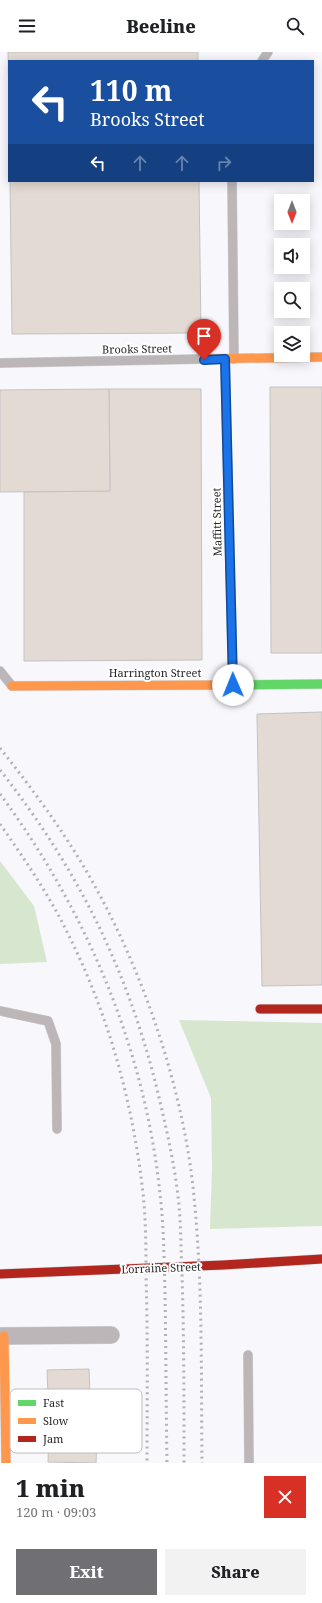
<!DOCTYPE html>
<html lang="en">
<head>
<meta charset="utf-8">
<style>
  :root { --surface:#fff; --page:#f2f2f2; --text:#202124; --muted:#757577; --accent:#707074 }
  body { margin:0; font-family:"Noto Serif",serif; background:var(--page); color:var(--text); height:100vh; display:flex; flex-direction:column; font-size:15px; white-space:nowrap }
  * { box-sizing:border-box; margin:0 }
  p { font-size:13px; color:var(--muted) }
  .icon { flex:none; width:22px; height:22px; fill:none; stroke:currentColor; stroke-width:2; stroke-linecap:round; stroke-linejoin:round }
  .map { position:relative; height:1411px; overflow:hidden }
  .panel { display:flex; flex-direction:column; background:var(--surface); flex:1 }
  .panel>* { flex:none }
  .guide { position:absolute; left:8px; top:8px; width:306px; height:122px; border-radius:0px; box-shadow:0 2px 10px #0003; background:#1a4fa0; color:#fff; overflow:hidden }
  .needle { width:26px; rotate:180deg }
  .controls { position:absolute; left:274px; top:142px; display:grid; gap:8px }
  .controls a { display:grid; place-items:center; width:36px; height:36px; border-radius:0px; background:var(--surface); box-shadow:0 2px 10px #0003; font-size:20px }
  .pin { position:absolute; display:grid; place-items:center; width:34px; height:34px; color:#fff; margin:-41px -17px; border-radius:50% 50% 50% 0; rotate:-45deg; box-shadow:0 0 4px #0007 }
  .pin .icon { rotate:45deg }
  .me { position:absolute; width:44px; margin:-22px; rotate:359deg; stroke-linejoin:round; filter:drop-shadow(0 0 3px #0008) }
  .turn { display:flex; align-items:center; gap:14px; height:84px; padding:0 16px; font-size:18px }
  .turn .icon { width:52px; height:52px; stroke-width:2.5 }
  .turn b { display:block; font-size:28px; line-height:34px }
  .lanes { display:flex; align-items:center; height:38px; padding:0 16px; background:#0003; justify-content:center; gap:20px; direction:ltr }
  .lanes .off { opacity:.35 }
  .round { display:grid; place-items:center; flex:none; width:42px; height:42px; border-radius:0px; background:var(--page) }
  .overview { display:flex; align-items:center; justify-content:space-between; height:68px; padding:0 16px }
  h1 { font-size:24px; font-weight:800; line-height:30px }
  .primary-button { display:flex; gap:8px; margin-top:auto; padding:8px 16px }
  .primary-button a { flex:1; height:46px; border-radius:0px; background:var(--accent); color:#fff; font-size:16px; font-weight:800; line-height:46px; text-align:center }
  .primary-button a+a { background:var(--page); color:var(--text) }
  header { display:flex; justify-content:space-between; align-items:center; height:52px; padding:0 16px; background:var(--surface); font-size:18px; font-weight:800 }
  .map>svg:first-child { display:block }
  .green { fill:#d7e6ce }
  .building { fill:#e4dad4; stroke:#c3c2c3 }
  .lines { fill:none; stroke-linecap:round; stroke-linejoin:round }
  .lane-casing { stroke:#d3d3d6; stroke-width:10 }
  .street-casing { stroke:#d3d3d6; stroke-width:18 }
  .fast-casing { stroke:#d3d3d6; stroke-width:10 }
  .slow-casing { stroke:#d3d3d6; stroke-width:10 }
  .jam-casing { stroke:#d3d3d6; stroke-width:10 }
  .lane { stroke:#bcb6b9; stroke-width:9 }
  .street { stroke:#bcb6b9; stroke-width:17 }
  .fast { stroke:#63d668; stroke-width:9 }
  .slow { stroke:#ff974d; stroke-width:9 }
  .jam { stroke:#b3261e; stroke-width:9 }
  .rail { stroke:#b4b1b5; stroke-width:3; stroke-dasharray:2 4; stroke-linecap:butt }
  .route-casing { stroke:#114b97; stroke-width:10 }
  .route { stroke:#1a73e8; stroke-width:7 }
  .labels { text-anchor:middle; stroke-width:4; stroke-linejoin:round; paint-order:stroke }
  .street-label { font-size:11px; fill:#28282b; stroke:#fff }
  .key { fill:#fff; stroke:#bebebf; stroke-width:1 }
  .key-label { font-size:11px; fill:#28282b }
</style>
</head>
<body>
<header><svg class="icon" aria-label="menu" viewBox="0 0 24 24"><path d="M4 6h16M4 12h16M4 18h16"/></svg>Beeline<svg class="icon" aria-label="search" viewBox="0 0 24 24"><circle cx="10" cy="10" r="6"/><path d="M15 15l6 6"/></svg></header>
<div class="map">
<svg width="322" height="1411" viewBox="0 0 322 1411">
  <rect width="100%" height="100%" fill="#f7f7fc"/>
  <g class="green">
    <polygon points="0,809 34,854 47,910 0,912"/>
    <polygon points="179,968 322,971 322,1174 210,1177 212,1116 211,1046"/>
  </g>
  <g class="building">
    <polygon points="8,0 198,0 198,9 9,9 9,55"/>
    <polygon points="10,129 199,129 201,281 12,282"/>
    <polygon points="270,335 322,335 322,601 271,601"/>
    <polygon points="109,337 201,337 202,608 24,609 24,440 110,439"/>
    <polygon points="109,337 110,439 0,440 0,338"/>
    <polygon points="322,660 322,933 262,934 257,662"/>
    <polygon points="89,1317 90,1342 48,1343 47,1318"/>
    <polygon points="49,1383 97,1385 96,1411 48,1410"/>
  </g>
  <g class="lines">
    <g class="lane-casing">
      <g id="lane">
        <polyline points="262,9 268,0"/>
        <polyline points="232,129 234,307"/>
        <polyline points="225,307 233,633"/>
        <polyline points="0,311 204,307"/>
        <polyline points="0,619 12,634"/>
        <polyline points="0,959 48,969 56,992 57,1077"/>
        <polyline points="248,1303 249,1411"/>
      </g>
    </g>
    <g class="street-casing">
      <polyline id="street" points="0,1284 111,1283"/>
    </g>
    <g class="fast-casing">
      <polyline id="fast" points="224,633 322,632"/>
    </g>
    <g class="slow-casing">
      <g id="slow">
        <polyline points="204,307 322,305"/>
        <polyline points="12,634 224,633"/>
        <polyline points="4,1284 6,1411"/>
      </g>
    </g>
    <g class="jam-casing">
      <g id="jam">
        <polyline points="260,957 322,957"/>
        <polyline points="0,1222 223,1213 322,1207"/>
      </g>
    </g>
    <use href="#lane" class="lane"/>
    <use href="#street" class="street"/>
    <use href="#fast" class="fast"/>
    <use href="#slow" class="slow"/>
    <use href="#jam" class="jam"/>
    <g class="rail">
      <path d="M0 696C30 734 59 773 84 815 139 908 181 1027 193 1135 203 1227 201 1319 202 1411"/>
      <path d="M0 718C77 816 127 916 157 1037 166 1075 175 1113 179 1153 181 1176 181 1199 182 1223 184 1285 184 1348 184 1411"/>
      <path d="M0 742C86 858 145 997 160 1142 164 1175 164 1208 165 1241 166 1298 166 1354 167 1411"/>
      <path d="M0 772C25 808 50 844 69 884 109 964 133 1052 143 1141 146 1169 146 1198 146 1226 148 1287 147 1349 147 1411"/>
    </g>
  </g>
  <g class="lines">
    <g class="route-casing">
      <polyline id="route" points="204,308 225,307 233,633"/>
    </g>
    <use href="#route" class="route"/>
  </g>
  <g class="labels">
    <g class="street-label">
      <text transform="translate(137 297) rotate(-1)" y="4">Brooks Street</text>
      <text transform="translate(217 470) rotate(-91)" y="4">Maffitt Street</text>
      <text x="155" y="625">Harrington Street</text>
      <text transform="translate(161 1216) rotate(-2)" y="4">Lorraine Street</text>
    </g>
  </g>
  <rect x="10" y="1337" width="132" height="64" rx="6" class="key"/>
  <rect x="18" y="1348" width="18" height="6" fill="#63d668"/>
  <rect x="18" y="1366" width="18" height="6" fill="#ff974d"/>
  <rect x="18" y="1384" width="18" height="6" fill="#b3261e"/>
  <g class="key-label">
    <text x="43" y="1355">Fast</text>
    <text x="43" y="1373">Slow</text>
    <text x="43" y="1391">Jam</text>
  </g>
</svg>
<div class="controls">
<a><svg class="needle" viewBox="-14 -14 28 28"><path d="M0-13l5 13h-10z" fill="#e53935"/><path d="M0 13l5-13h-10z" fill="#757577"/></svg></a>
<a><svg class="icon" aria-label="sound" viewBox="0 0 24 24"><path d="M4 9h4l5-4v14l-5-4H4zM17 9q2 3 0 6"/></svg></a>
<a><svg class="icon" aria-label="search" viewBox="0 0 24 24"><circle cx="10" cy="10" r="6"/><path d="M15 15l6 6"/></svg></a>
<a><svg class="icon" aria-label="layers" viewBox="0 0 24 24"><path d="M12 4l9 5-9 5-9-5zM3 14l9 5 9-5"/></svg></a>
</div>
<div class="pin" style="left:204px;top:308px;background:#d93025"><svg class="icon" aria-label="arrive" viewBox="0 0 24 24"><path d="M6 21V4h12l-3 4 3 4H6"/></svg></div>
<svg class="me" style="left:233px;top:633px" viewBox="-20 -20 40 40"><circle r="19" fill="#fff"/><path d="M0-13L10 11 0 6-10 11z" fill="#1a73e8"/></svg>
<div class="guide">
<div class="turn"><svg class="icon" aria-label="left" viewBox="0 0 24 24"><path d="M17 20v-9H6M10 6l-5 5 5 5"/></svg><div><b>110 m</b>Brooks Street</div></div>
<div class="lanes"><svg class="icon" aria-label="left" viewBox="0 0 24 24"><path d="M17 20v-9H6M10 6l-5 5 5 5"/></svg><svg class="icon off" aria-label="ahead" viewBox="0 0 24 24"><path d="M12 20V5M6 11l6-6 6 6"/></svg><svg class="icon off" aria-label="ahead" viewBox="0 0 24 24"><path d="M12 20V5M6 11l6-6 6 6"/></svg><svg class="icon off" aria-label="right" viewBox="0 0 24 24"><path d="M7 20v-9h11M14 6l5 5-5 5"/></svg></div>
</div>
</div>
<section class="panel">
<div class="overview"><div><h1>1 min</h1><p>120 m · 09:03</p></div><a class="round" style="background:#d93025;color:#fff"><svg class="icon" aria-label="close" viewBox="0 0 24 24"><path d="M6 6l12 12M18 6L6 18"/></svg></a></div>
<div class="primary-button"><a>Exit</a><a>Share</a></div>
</section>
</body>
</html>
